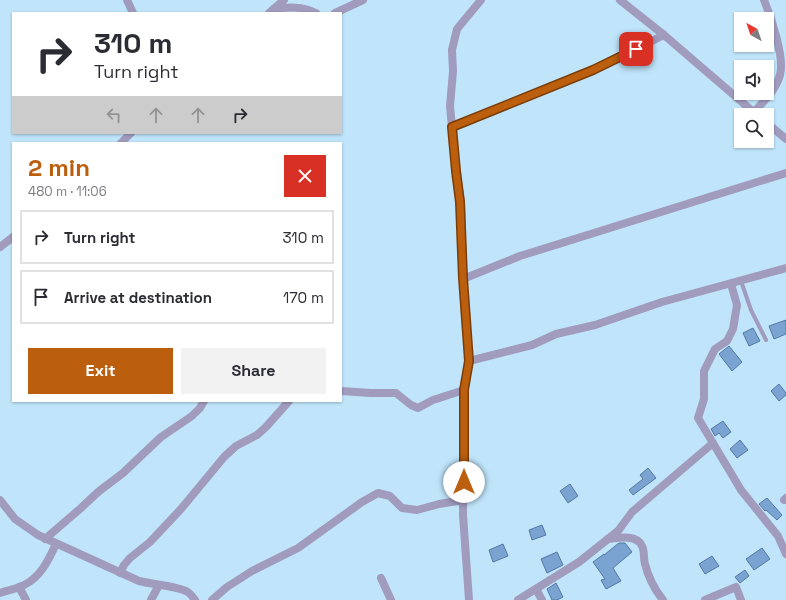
<!DOCTYPE html>
<html lang="en">
<head>
<meta charset="utf-8">
<style>
  :root { --surface:#fff; --page:#f2f2f3; --text:#2b2b33; --muted:#7c7c81; --line:#e1e1e2; --accent:#bb5e0d }
  body { margin:0; font-family:"Space Grotesk",sans-serif; background:var(--page); color:var(--text); height:100vh; display:flex; flex-direction:column; font-size:15px; white-space:nowrap }
  * { box-sizing:border-box; margin:0 }
  p { font-size:13px; color:var(--muted) }
  .icon { flex:none; width:22px; height:22px; fill:none; stroke:currentColor; stroke-width:2; stroke-linecap:round; stroke-linejoin:round }
  .map { position:relative; flex:1; overflow:hidden }
  .drawer { position:absolute; left:12px; top:142px; width:330px; height:260px; display:flex; flex-direction:column; background:var(--surface); border-radius:0px; box-shadow:0 1px 3px #0004 }
  .drawer>* { flex:none }
  .hud { position:absolute; left:12px; top:12px; width:330px; height:122px; border-radius:0px; box-shadow:0 1px 3px #0004; background:#fff; color:var(--text); overflow:hidden }
  .needle { width:26px; rotate:320deg }
  .buttons { position:absolute; left:734px; top:12px; display:grid; gap:8px }
  .buttons a { display:grid; place-items:center; width:40px; height:40px; border-radius:0px; background:var(--surface); box-shadow:0 1px 3px #0004; font-size:20px }
  .pin { position:absolute; display:grid; place-items:center; width:34px; height:34px; color:#fff; margin:-17px; border-radius:8px; box-shadow:0 2px 6px #0006 }
  .me { position:absolute; width:44px; margin:-22px; rotate:0deg; stroke-linejoin:round; filter:drop-shadow(0 0 3px #0008) }
  .turn { display:flex; align-items:center; gap:14px; height:84px; padding:0 16px; font-size:18px }
  .turn .icon { width:52px; height:52px; stroke-width:2.5 }
  .turn b { display:block; font-size:28px; line-height:34px }
  .lanes { display:flex; align-items:center; height:38px; padding:0 16px; background:#0003; justify-content:center; gap:20px; direction:ltr }
  .lanes .off { opacity:.35 }
  .round { display:grid; place-items:center; flex:none; width:42px; height:42px; border-radius:0px; background:var(--page) }
  .summary { display:flex; align-items:center; justify-content:space-between; height:68px; padding:0 16px }
  h1 { font-size:24px; font-weight:800; line-height:30px; color:var(--accent) }
  .primary-button { display:flex; gap:8px; margin-top:auto; padding:8px 16px }
  .primary-button a { flex:1; height:46px; border-radius:0px; background:var(--accent); color:#fff; font-size:16px; font-weight:800; line-height:46px; text-align:center }
  .primary-button a+a { background:var(--page); color:var(--text) }
  ul { padding:0; list-style:none }
  li { display:flex; align-items:center; gap:12px; height:54px; margin:0 8px 6px; padding:0 8px; border:2px solid var(--line); border-radius:0px }
  li div { flex:1 }
  li b { display:block; font-size:15px }
  li em { font-style:normal }
  .map>svg:first-child { display:block }
  .building { fill:#7ba3d1; stroke:#5278a5 }
  .lines { fill:none; stroke-linecap:round; stroke-linejoin:round }
  .service { stroke:#a19bbe; stroke-width:4 }
  .minor { stroke:#a19bbe; stroke-width:8 }
  .route-casing { stroke:#7a3d08; stroke-width:10 }
  .route { stroke:#bb5e0d; stroke-width:7 }
</style>
</head>
<body>
<div class="map">
<svg width="786" height="600" viewBox="0 0 786 600">
  <rect width="100%" height="100%" fill="#c0e5fb"/>
  <g class="building">
    <polygon points="786,320 786,334 774,339 769,326"/>
    <polygon points="753,328 760,341 749,346 743,333"/>
    <polygon points="729,346 742,362 732,371 719,354"/>
    <polygon points="779,384 786,393 786,395 779,401 771,391"/>
    <polygon points="723,421 731,432 723,438 719,433 715,436 711,429"/>
    <polygon points="740,440 748,450 737,458 730,449"/>
    <polygon points="648,468 656,478 633,495 629,490 643,479 640,475"/>
    <polygon points="570,484 578,496 568,503 560,491"/>
    <polygon points="767,498 782,515 777,520 766,510 765,511 759,504"/>
    <polygon points="542,525 546,535 532,540 529,530"/>
    <polygon points="619,543 625,543 632,552 613,568 621,581 606,589 601,580 605,579 593,562 604,554 604,555"/>
    <polygon points="503,544 508,556 493,562 489,550"/>
    <polygon points="762,548 770,559 754,570 746,559"/>
    <polygon points="557,552 563,565 547,573 541,559"/>
    <polygon points="712,556 719,566 705,574 699,564"/>
    <polygon points="745,570 749,576 740,583 735,577"/>
    <polygon points="556,583 563,597 557,600 552,600 547,589"/>
  </g>
  <g class="lines">
    <polyline class="service" points="741,281 751,310 766,340"/>
    <g class="minor">
      <polyline points="127,0 133,13"/>
      <polyline points="620,0 664,35 757,115"/>
      <path d="M274 9C289 7 302 6 316 13"/>
      <polyline points="269,13 284,0"/>
      <polyline points="335,13 363,0"/>
      <path d="M754 112C764 101 776 90 780 75 785 58 771 17 764 0"/>
      <polyline points="767,123 786,139"/>
      <polyline points="452,127 593,70 664,35"/>
      <polyline points="121,143 131,133"/>
      <polyline points="0,247 13,237"/>
      <polyline points="463,279 520,256 786,173"/>
      <polyline points="731,284 737,305 733,329 727,341 715,349 704,371 704,399 698,418 741,490 778,536 786,554"/>
      <polyline points="469,361 532,345 556,334 595,325 662,302 786,268"/>
      <polyline points="341,391 371,393 396,393 411,405 418,408 433,400 464,390"/>
      <path d="M0 500 15 519 38 535 139 581C155 585 172 585 186 591 190 593 193 597 195 600"/>
      <polyline points="784,500 786,498"/>
      <polyline points="45,539 81,508 98,492 123,473 161,437 192,416 200,408 204,401"/>
      <path d="M608 539C618 538 637 534 642 546 645 551 643 558 645 564 648 576 655 590 663 600"/>
      <polyline points="120,573 124,565 130,558 150,542 181,509 224,457 236,446 257,435 266,427 289,401"/>
      <polyline points="381,578 391,600"/>
      <polyline points="19,587 26,600"/>
      <polyline points="536,589 542,600"/>
      <path d="M0 593C8 590 17 589 24 585 41 577 49 559 56 544"/>
      <polyline points="151,600 159,585"/>
      <polyline points="212,600 227,587 252,571 298,548 362,502 378,493 390,496 402,508 417,510 439,504 464,500"/>
      <polyline points="469,600 463,515 464,390 469,361 463,279 461,202 456,171 450,106 453,71 452,50 457,29 481,0"/>
      <polyline points="518,600 579,562 618,531 632,512 713,443"/>
      <polyline points="705,600 736,587 741,600"/>
    </g>
  </g>
  <g class="lines">
    <g class="route-casing">
      <polyline id="route" points="464,482 464,390 469,361 463,278 460,202 456,171 452,127 593,70 636,49"/>
    </g>
    <use href="#route" class="route"/>
  </g>
</svg>
<div class="buttons">
<a><svg class="needle" viewBox="-14 -14 28 28"><path d="M0-13l5 13h-10z" fill="#e53935"/><path d="M0 13l5-13h-10z" fill="#7c7c81"/></svg></a>
<a><svg class="icon" aria-label="sound" viewBox="0 0 24 24"><path d="M4 9h4l5-4v14l-5-4H4zM17 9q2 3 0 6"/></svg></a>
<a><svg class="icon" aria-label="search" viewBox="0 0 24 24"><circle cx="10" cy="10" r="6"/><path d="M15 15l6 6"/></svg></a>
</div>
<div class="pin" style="left:636px;top:49px;background:#d93025"><svg class="icon" aria-label="arrive" viewBox="0 0 24 24"><path d="M6 21V4h12l-3 4 3 4H6"/></svg></div>
<svg class="me" style="left:464px;top:482px" viewBox="-20 -20 40 40"><circle r="19" fill="#fff"/><path d="M0-13L10 11 0 6-10 11z" fill="#bb5e0d"/></svg>
<div class="hud">
<div class="turn"><svg class="icon" aria-label="right" viewBox="0 0 24 24"><path d="M7 20v-9h11M14 6l5 5-5 5"/></svg><div><b>310 m</b>Turn right</div></div>
<div class="lanes"><svg class="icon off" aria-label="left" viewBox="0 0 24 24"><path d="M17 20v-9H6M10 6l-5 5 5 5"/></svg><svg class="icon off" aria-label="ahead" viewBox="0 0 24 24"><path d="M12 20V5M6 11l6-6 6 6"/></svg><svg class="icon off" aria-label="ahead" viewBox="0 0 24 24"><path d="M12 20V5M6 11l6-6 6 6"/></svg><svg class="icon" aria-label="right" viewBox="0 0 24 24"><path d="M7 20v-9h11M14 6l5 5-5 5"/></svg></div>
</div>
<section class="drawer">
<div class="summary"><div><h1>2 min</h1><p>480 m · 11:06</p></div><a class="round" style="background:#d93025;color:#fff"><svg class="icon" aria-label="close" viewBox="0 0 24 24"><path d="M6 6l12 12M18 6L6 18"/></svg></a></div>
<ul>
<li><svg class="icon" aria-label="right" viewBox="0 0 24 24"><path d="M7 20v-9h11M14 6l5 5-5 5"/></svg><div><b>Turn right</b></div><em>310 m</em></li>
<li><svg class="icon" aria-label="arrive" viewBox="0 0 24 24"><path d="M6 21V4h12l-3 4 3 4H6"/></svg><div><b>Arrive at destination</b></div><em>170 m</em></li>
</ul>
<div class="primary-button"><a>Exit</a><a>Share</a></div>
</section>
</div>
</body>
</html>
